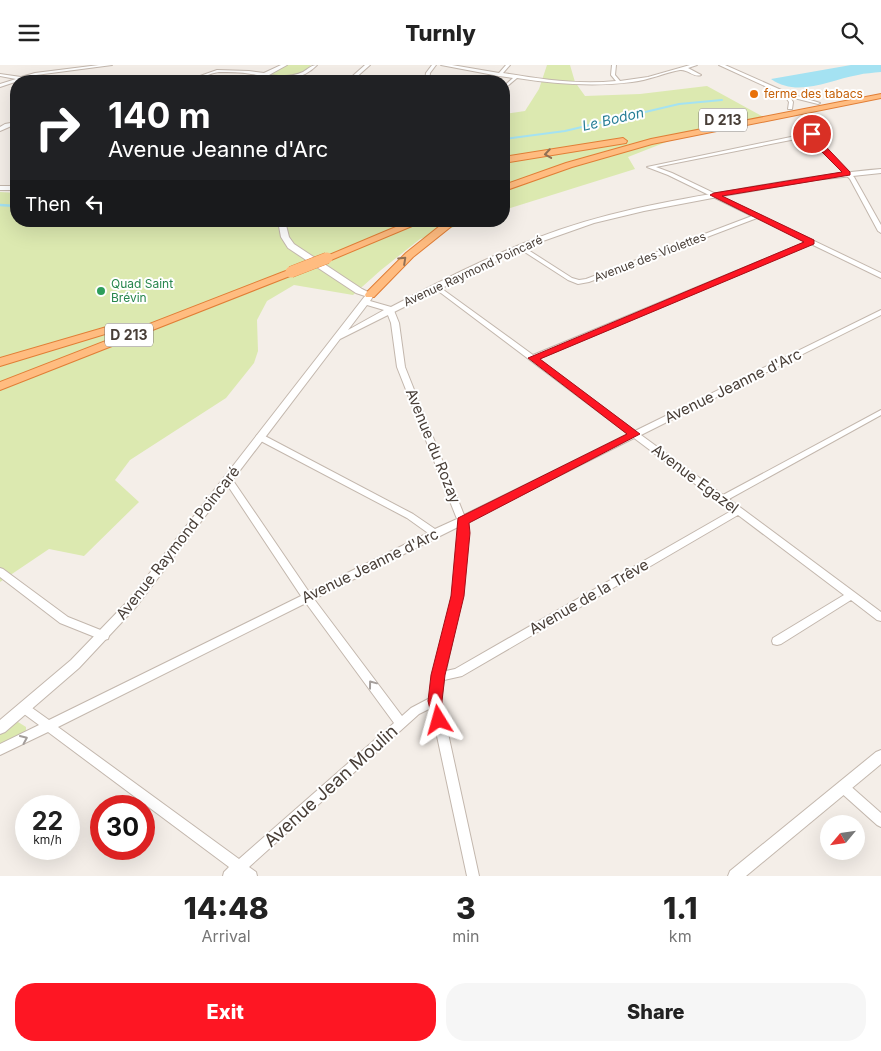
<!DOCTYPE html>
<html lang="en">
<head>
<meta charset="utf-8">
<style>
  :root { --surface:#fff; --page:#f6f6f6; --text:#222; --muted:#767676; --accent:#fe1623 }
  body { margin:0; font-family:Inter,sans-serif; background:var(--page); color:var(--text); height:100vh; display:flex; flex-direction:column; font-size:19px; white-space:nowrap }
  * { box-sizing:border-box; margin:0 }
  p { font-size:16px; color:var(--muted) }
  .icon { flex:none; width:28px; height:28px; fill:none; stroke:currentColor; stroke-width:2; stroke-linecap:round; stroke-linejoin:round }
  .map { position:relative; height:811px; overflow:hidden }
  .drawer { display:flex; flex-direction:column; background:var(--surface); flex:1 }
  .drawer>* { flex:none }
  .guide { position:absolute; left:10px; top:10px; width:500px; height:152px; border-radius:20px; box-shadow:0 5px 20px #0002; background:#202124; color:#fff; overflow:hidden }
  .needle { width:32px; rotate:241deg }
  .buttons { position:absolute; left:820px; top:750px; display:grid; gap:10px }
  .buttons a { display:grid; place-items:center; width:45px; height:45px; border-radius:50%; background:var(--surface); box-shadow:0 5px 20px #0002; font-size:25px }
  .speed { position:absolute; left:15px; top:730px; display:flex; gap:10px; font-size:25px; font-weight:700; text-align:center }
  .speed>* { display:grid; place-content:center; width:65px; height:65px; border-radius:50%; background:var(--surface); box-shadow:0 5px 20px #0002; line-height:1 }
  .speed small { font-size:12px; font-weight:400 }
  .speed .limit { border:8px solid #d22; background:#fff; color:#111 }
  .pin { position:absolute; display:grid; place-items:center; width:42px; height:42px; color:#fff; margin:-21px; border:2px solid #fff; border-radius:50%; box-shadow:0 1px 5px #0007 }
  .me { position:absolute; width:55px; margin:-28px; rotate:352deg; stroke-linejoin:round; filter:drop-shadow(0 0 4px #0008) }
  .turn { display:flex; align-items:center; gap:18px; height:105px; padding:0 15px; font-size:22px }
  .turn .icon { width:65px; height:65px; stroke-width:2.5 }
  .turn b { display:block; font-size:35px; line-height:42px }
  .then { display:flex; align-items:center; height:48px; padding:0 15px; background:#0003; gap:10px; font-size:19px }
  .eta { display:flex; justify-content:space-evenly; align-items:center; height:85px; text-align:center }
  .eta b { font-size:30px; font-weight:800; line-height:35px }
  .primary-button { display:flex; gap:10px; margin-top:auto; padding:10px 15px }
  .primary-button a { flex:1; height:58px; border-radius:20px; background:var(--accent); color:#fff; font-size:20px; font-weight:800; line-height:58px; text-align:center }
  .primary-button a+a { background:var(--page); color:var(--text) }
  header { display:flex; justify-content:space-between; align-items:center; height:65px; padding:0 15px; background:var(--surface); font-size:22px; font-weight:800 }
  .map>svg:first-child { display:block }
  .green { fill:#dce9b0 }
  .water { fill:#a4e2f2 }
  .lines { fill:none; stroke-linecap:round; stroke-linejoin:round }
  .stream-far1 { stroke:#a4e2f2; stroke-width:2 }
  .stream { stroke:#a4e2f2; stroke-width:2.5 }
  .minor-casing { stroke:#c3b7ad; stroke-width:2 }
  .tertiary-casing { stroke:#c3b7ad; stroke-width:2 }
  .trunk-casing { stroke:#e17e36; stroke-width:2 }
  .minor { fill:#fff; fill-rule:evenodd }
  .tertiary { fill:#fff; fill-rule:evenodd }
  .trunk { fill:#ffbc80; fill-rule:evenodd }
  .trunk-bridge-casing { stroke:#e17e36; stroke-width:12; stroke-linecap:butt }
  .trunk-bridge { stroke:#ffbc80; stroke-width:11 }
  .oneway { stroke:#917054 }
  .oneway2 { stroke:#a49e9b }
  .route { fill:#fe1623; stroke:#a50e17 }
  .food-dot { fill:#e8710a; stroke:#fff; stroke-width:2 }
  .leisure-dot { fill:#2e9e5b; stroke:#fff; stroke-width:2 }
  .labels { text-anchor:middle; stroke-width:4; stroke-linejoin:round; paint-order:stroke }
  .far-food-label { font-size:12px; fill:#c56008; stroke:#fff; text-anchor:start }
  .far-street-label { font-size:12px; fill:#483e37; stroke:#fff }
  .far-leisure-label { font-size:12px; fill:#27864d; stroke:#fff; text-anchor:start }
  .far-water-label { font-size:14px; font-style:italic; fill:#277e96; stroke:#fff }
  .shield { fill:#fff; stroke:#7f7873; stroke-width:1 }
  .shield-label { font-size:14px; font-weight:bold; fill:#483e37 }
  .street-label { font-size:15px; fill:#483e37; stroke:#fff }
  .near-street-label { font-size:18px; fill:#483e37; stroke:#fff }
</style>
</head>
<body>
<header><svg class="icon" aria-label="menu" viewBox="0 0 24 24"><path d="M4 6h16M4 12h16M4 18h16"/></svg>Turnly<svg class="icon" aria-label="search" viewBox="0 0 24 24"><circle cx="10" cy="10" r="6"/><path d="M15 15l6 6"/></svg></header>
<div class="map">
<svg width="881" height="811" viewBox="0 0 881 811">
  <rect width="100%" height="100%" fill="#f4eee8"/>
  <g class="green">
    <path d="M287 0H311C300 14 286 12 269 10L267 8Z"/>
    <polygon points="547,0 570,0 575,17 585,31 640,29 707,21 769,55 679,72 628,92 635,104 504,145 504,49 525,46 539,24"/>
    <polygon points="0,127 16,128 16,156 471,156 420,174 381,205 353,230 294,220 267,236 257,255 258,286 254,298 226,333 130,395 115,415 139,437 84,491 49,484 0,517"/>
    <polygon points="15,657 18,657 26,662 26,668 0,679 0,669"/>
  </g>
  <path class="water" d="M851 0H881V7C873 8 865 8 858 10 829 15 798 33 771 14Z"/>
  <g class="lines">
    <polyline class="stream-far1" points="504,74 565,66 679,39 722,35"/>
    <polyline class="stream" points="0,140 16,141"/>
    <g class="minor-casing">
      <g id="minor">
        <polygon points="99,0 112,0 36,10 0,22 0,19 16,14 0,11 0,9 21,12 35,8"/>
        <path d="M281 0H287L269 10C281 12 292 12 303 7 308 4 311 0 317 0 298 20 275 12 251 9 241 7 229 7 219 7 208 8 197 17 186 16L217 5 249 6 264 8Z"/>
        <polygon points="365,0 370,0 352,16 347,16"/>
        <polygon points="432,0 436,0 430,8 429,16 425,16 426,8"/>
        <path d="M441 0H452L499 8 506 0H510L503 8C540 14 578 20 616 16L611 10 612 0H616L615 10 620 16 648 12 690 0H697L688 3 701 10C694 13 688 4 680 5 664 8 649 15 632 17 594 22 555 19 517 13L504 24V21L513 13 499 11Z"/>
        <polygon points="719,0 725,0 788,28 820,38 818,39 790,32 793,37 792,44 788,44 789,37 784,30"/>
        <polygon points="102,12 102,14 100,14 60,16 62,15"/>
        <path d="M806 52 817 65 815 69 821 79 854 112 881 160V168L878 166 850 114 817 81 811 71 656 102 672 108 881 208V213L811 179 538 294 635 366 881 245V250L641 370 723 430 881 345V350L729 434 881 547V556L877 555 851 535 781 579 777 580 773 579 772 576 773 573 844 530 738 450 462 611 444 615 441 636 479 811H467L431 643 419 649 249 802 256 807 257 811H223L224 807 229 802 48 667 0 690V679L39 660 20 646 18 643 20 640 24 638 28 640 49 655 301 531 228 421 223 416 224 414H230L234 417 309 527 428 468 407 453 257 374 256 372 257 370H263L413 449 435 464 457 454 397 302 391 258 386 245 387 243H393L399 258 405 302 464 450 628 369 433 222 436 220 438 221 533 290 806 177 757 153 589 217 578 219 568 215 517 182 520 180 522 181 572 213 579 215 586 214 752 151 668 110 647 102 810 68 811 65 803 54ZM634 373 731 446 455 604 446 606C456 556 470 510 467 457ZM458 462C460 512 445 558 435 607L433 610 434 612 430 633 411 643 402 651 314 534ZM306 538 394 658 239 794 58 662Z"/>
        <polygon points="16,57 16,59 0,66 0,62 5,59"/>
        <polygon points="0,503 3,504 68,552 108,568 109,571 108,574 104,575 100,574 60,558 0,512"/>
        <polygon points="843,717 847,718 881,748 881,762 877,760 839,726 837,722 839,718"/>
      </g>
    </g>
    <g class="tertiary-casing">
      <g id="tertiary">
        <path d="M881 104V108L815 115 723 131 644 146 594 158 543 176 492 198 340 274 136 542 79 603 5 667 0 669V655L71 595 128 536 365 231 356 228 288 183 281 172 278 156H285L289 172 294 179 362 224 374 230 370 236 391 242C439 217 487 192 537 173 601 148 668 136 735 125 784 116 832 108 881 104ZM367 240 384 245 348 265Z"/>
        <rect x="0" y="121" width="16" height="4"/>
        <polygon points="881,685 881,699 746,811 728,811 730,806 876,687"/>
      </g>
    </g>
    <g class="trunk-casing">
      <g id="trunk">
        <polygon points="881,29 881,33 652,79 572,102 504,126 504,120 566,98 651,74"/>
        <polygon points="623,73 627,76 626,78 504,98 504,92"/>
        <polygon points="410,156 424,156 331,195 323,195 322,193"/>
        <polygon points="446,156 458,156 413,192 374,232 366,232 365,230 366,228 406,188"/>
        <polygon points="291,204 295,205 296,207 295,209 0,325 0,317"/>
        <polygon points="127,259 131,260 133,262 131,264 115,266 0,301 0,293 110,261"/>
      </g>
    </g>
    <use href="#minor" class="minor"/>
    <use href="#tertiary" class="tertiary"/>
    <use href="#trunk" class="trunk"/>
    <g class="trunk-bridge-casing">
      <polyline id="trunk-bridge" points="291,207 327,193"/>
    </g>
    <use href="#trunk-bridge" class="trunk-bridge"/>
  </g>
  <defs><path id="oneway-chevron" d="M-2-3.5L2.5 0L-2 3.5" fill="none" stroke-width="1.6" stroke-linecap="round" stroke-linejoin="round" transform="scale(1.25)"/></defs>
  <g class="oneway">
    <use href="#oneway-chevron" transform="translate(548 89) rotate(171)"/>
    <use href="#oneway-chevron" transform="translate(403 195) rotate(-43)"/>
  </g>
  <g class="oneway2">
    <use href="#oneway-chevron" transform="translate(372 619) rotate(-127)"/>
    <use href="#oneway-chevron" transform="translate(24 674) rotate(-24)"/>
  </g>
  <polygon class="route" points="812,67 850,107 850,110 722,131 814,175 814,179 540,294 640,369 469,458 470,468 464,531 445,610 442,636 447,655 445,660 439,662 434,660 428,636 431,610 451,531 458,453 627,369 528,293 804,177 710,130 714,128 842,107 817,82 808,69"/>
  <circle class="food-dot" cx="754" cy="29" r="5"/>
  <circle class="leisure-dot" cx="101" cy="226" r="5"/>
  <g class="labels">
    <g class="far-food-label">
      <text x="764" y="33">ferme des tabacs</text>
    </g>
    <g class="far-street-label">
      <text transform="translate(650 192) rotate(-21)" y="4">Avenue des Violettes</text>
      <text transform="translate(473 206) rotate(-25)" y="4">Avenue Raymond Poincaré</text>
    </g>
    <g class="far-leisure-label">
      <text x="111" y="223">Quad Saint<tspan x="111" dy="14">Brévin</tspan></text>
    </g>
    <g class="far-water-label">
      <text transform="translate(613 54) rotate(-13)" y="5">Le Bodon</text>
    </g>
    <g class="shield">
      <rect x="699" y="43.5" width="48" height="23" rx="4"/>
      <rect x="105" y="258.5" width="48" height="23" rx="4"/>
    </g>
    <g class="shield-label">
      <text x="723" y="60">D 213</text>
      <text x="129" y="275">D 213</text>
    </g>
    <g class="street-label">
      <text transform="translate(733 321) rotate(-26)" y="5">Avenue Jeanne d'Arc</text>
      <text transform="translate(433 381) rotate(68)" y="5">Avenue du Rozay</text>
      <text transform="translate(695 414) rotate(37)" y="5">Avenue Egazel</text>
      <text transform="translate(178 478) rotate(-52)" y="5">Avenue Raymond Poincaré</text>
      <text transform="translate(370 501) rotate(-26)" y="5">Avenue Jeanne d'Arc</text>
      <text transform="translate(589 532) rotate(-30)" y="5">Avenue de la Trêve</text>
    </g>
    <g class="near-street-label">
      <text transform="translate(331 721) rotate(-42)" y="6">Avenue Jean Moulin</text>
    </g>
  </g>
</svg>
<div class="buttons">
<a><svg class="needle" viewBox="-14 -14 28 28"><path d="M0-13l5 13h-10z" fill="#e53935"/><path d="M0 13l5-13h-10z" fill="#767676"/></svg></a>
</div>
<div class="speed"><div>22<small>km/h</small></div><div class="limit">30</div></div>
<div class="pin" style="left:812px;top:69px;background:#d93025"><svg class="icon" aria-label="arrive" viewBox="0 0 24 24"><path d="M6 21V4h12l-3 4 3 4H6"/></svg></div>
<svg class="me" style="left:439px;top:655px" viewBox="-20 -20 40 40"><path d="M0-17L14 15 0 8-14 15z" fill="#fe1623" stroke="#fff" stroke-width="4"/></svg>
<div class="guide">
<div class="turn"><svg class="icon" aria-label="right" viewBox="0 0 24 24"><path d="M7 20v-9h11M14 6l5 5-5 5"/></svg><div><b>140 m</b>Avenue Jeanne d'Arc</div></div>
<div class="then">Then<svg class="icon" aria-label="left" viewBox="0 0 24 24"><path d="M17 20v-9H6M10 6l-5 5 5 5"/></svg></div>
</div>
</div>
<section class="drawer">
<div class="eta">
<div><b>14:48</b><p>Arrival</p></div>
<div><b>3</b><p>min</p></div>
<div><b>1.1</b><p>km</p></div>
</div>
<div class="primary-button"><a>Exit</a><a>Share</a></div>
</section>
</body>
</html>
